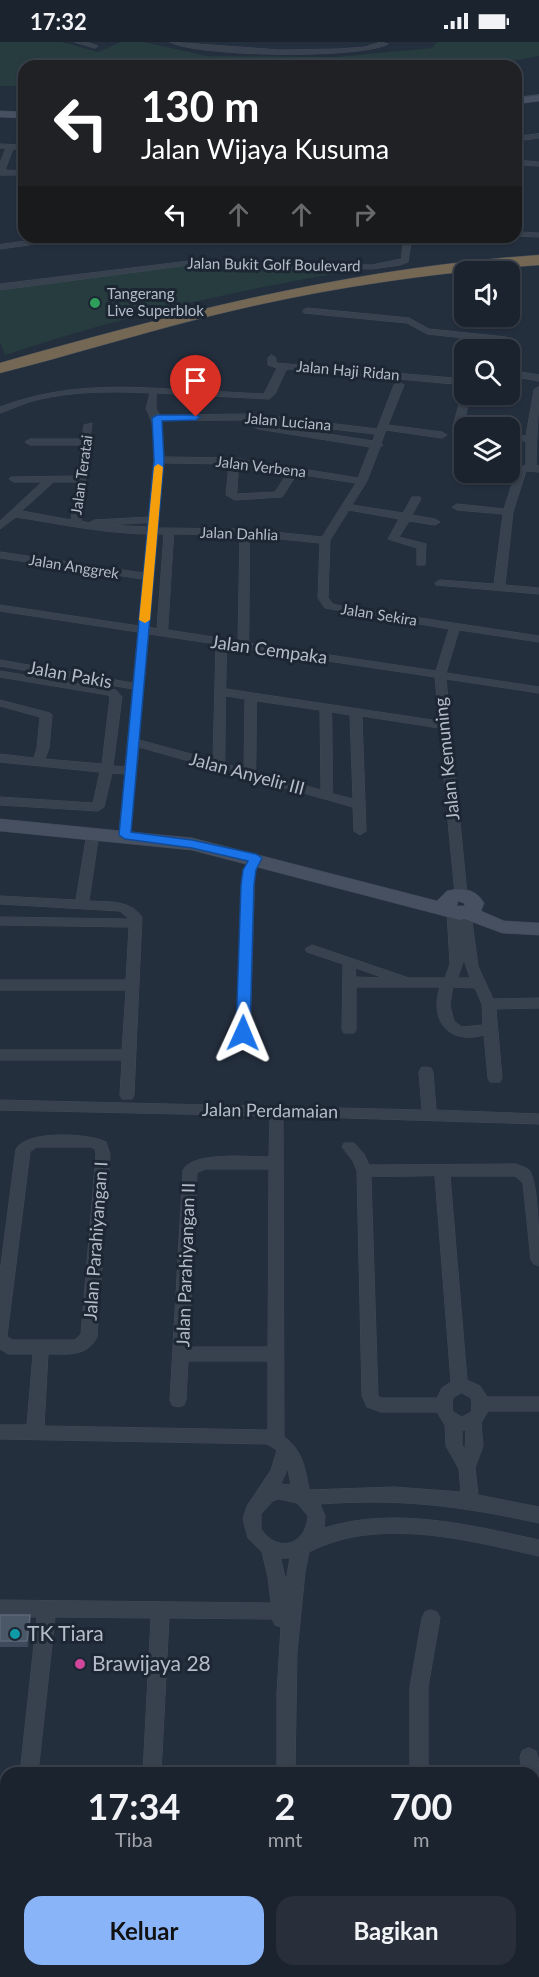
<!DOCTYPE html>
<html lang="id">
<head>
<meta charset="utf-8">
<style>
  :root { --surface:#1b232e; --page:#282f3a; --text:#f1f3f6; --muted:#a0a4aa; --line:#39404a; --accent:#8ab4f8 }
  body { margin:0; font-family:Lato,sans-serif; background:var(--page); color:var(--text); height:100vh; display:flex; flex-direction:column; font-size:22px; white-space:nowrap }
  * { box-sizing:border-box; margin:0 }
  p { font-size:20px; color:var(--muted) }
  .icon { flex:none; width:33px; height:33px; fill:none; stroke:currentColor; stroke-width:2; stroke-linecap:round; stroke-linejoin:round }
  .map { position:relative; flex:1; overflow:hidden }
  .drawer { position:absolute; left:0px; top:1725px; width:540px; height:210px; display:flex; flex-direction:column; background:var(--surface); border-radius:18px 18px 0 0; box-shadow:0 2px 4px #0004,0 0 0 2px var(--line) }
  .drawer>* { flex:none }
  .hud { position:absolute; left:18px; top:18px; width:504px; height:183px; border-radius:18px; box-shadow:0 2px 4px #0004,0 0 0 2px var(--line); background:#202124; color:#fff; overflow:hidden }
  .buttons { position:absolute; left:454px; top:219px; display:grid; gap:12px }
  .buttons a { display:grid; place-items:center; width:66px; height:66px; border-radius:12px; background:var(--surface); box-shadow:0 2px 4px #0004,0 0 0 2px var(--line); font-size:30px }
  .pin { position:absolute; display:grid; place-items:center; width:51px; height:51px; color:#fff; margin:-62px -26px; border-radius:50% 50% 50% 0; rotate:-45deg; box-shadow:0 0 6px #0007 }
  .pin .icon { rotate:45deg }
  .me { position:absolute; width:66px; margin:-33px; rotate:1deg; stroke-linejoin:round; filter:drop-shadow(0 0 4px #0008) }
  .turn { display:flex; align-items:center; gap:21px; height:126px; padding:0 24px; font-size:27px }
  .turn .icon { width:78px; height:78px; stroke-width:2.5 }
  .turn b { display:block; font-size:42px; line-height:51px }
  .lanes { display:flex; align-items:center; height:57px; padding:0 24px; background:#0003; justify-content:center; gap:30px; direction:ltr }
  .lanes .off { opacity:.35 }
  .eta { display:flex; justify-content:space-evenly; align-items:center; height:102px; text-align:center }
  .eta b { font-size:36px; font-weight:700; line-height:42px }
  .action { display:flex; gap:12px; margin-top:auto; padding:12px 24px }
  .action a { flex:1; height:69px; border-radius:18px; background:var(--accent); color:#111; font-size:24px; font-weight:700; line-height:69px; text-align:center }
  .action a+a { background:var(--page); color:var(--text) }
  .status { display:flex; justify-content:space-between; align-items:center; height:42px; padding:0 30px; background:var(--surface); direction:ltr }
  .status svg { height:16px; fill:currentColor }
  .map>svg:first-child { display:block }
  .green { fill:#263c3f }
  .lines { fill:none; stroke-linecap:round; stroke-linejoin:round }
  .street-casing { stroke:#414a57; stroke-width:1 }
  .secondary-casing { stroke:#414a57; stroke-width:1 }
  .highway-casing { stroke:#434c59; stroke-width:1 }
  .street { fill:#38414e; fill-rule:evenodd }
  .secondary { fill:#465061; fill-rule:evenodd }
  .highway { fill:#746855; fill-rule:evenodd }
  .wall { fill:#3f4b5c }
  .shaded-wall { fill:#2f3b4b }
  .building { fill:#4b5868; stroke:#5c6777; stroke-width:1.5 }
  .route { fill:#1a73e8; stroke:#114b97; stroke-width:1.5 }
  .slow { fill:#f59e0b }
  .leisure-dot { fill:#2e9e5b; stroke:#1d2633; stroke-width:2 }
  .culture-dot { fill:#0f9aa8; stroke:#1d2633; stroke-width:2 }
  .hotel-dot { fill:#d1479c; stroke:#1d2633; stroke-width:2 }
  .labels { text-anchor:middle; stroke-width:6; stroke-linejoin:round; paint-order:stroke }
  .far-street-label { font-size:15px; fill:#b4bcc9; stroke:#1d2633 }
  .far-poi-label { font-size:15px; fill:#b4bcc9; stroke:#1d2633; text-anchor:start }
  .street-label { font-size:18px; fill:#b4bcc9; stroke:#1d2633 }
  .near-poi-label { font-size:21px; fill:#b4bcc9; stroke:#1d2633; text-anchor:start }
</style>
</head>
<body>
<div class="status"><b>17:32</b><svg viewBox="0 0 49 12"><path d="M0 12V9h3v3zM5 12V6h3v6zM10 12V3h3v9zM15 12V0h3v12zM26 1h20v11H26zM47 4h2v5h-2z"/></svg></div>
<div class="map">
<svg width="539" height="1935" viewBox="0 0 539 1935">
  <rect width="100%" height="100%" fill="#242f3e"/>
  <g class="green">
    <polygon points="0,0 62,0 98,10 121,0 144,0 207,14 336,15 432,6 437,0 539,0 539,14 486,24 24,24 24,44 0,44"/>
    <path d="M204 221 364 227C243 246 122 274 5 313L0 300V246Z"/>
  </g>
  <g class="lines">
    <g class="street-casing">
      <g id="street">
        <polygon points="75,0 87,0 98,4 95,6"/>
        <path d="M170 0 280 8 339 7 365 5 381 0 388 2C361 17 197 15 170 0Z"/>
        <polygon points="539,92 539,96 516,99 516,95"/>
        <polygon points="0,102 24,103 24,107 13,107 5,128 24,129 24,133 0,133 0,121 6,106 0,106"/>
        <polygon points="516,118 539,120 539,124 523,123 521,190 539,191 539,195 516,194"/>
        <polygon points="54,195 75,195 71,197 0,207 0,203"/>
        <polygon points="404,195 412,195 408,220 400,223 372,227 189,223 0,248 0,242 189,219 372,223 401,217"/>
        <polygon points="307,266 409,276 429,287 506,295 517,303 514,314 510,317 510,308 507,308 508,304 504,300 427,292 407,281 304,271 303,269"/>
        <polygon points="462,306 469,308 465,308 465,325 457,321"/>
        <path d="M272 313 276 316V321L465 337V343L289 327 286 328 275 352 269 357 156 351V367L160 373 254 372 377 387 394 343 399 340 404 343 388 383 442 390 447 393 442 396 386 388 381 401 383 403 380 405 367 439 352 463 403 471 412 455H420L421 457 412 473 435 477 440 480 435 483 409 479 399 495 426 502 425 523H417V506L388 497 399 477 349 468 330 498 328 556 333 562 341 564 539 594V600L459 588 446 631 539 645V651L446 637 467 852 465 855 461 856 455 852 439 686 362 674 366 789 360 793 354 789 353 765 139 705 129 796 125 797 119 793 125 732 112 731 104 765 98 769 0 763V755L93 761 100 730 0 720V712L34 716 37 706 40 675 0 664V658L50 671 52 673 49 706 45 717 102 722 110 655 108 653 0 635V629L116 648 122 655 113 724 125 725 133 647 0 624V618L133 641 138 590 0 569V563L139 584 143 537 0 516V510L144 531 147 492C102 491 61 482 16 475L0 487V479L42 440H14L9 437 11 435 77 434 81 403H30L25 400 30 397H82L84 383 92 381 81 479 89 481 94 478 149 475C151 446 162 391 146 367L150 351C112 349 73 349 36 358 24 361 12 367 0 371V365C67 340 128 344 198 349L199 330 204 327 209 330 207 349 264 352 277 326 268 323V316ZM254 378 375 392 373 399 258 381 253 384 258 387 370 405 358 436 234 416 164 415 162 379ZM164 421 229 422 226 453 235 458 282 455 297 432 356 441 322 495 245 487 158 486ZM239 423 288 430 275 450 237 452ZM54 440H76L71 478 22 469ZM148 481V485L105 483ZM157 492H164L157 587 149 585ZM174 492 240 493 238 599 168 588ZM250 494 320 501 318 556 325 566 449 587 436 629 249 601ZM149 592 216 602 213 718 139 698ZM227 604 435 635 439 679 226 647ZM226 654 245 657 244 727 225 722ZM257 659 320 668 321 748 256 730ZM332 670 350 673 353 757 333 752Z"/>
        <polygon points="510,328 539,333 539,339 510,334"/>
        <path d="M539 345C539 372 536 397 536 424H539V430L526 429 513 470 505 543 539 546V552L436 543 435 541 440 538 494 542 503 472 457 468 452 465 457 462 504 467 517 426 526 423V399L510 398V392L526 394 534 348Z"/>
        <polygon points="465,350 465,352 471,352 463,384 458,387 453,384 462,352"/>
        <path d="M93 787 99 791 89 859C109 860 130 858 142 875L134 1053 132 1057H122L120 1053 122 1018H0V1008H122L126 948H0V938H126L129 885 0 883V875L129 877 120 869 0 862V854L76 858 87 791Z"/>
        <polygon points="256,812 262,816 255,828 250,991 243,996 236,991 243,828 252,813"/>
        <path d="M453 866 458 867 459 871 465 868 471 872 478 924 493 957 539 956V966L496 967 502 1036 500 1040H490L488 1036 484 993C449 1003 429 979 440 945H356V988L354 991H344L342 988 343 922 307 910 305 907 312 903 409 936H445L450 922 447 870ZM464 918 470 936H458ZM356 926 384 936 356 935ZM453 945 475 946 482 962 483 983 462 985 454 979 450 964Z"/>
        <path d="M426 1025 431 1026 433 1030 436 1068 539 1072V1082L283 1074 284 1395C302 1407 306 1428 309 1448L394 1445 461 1450 459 1427 446 1404 445 1383 437 1370H381L367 1365 362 1354 357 1129 353 1119 342 1105 344 1101H354L364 1112 369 1123 516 1122C520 1124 526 1125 529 1128 539 1140 539 1204 539 1224L534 1222 531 1218 523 1141 515 1134H450L467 1338 480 1344 487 1355H539V1369H488L481 1381 483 1404 475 1426 478 1453 539 1465V1481C461 1464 400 1456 320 1462L325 1474 324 1486C394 1464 470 1483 539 1498V1514C467 1498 379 1474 309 1510L305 1530 297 1610 295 1731H277V1650L281 1585 275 1583 272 1577 169 1576 161 1731H143L151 1576 55 1575 38 1731H20L37 1575 0 1574V1558L271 1561 268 1535 262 1510 248 1496 243 1477 247 1464 271 1428 277 1408 267 1402 0 1397V1383H27L33 1312H8L0 1307V1230L16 1107C27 1088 88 1091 106 1100L110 1112 97 1295C87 1315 68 1312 48 1312L44 1384 268 1388V1319H188L186 1358 184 1363 178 1365 172 1363 170 1358 183 1128C194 1109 248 1115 269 1115L270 1074 0 1068V1058L422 1068 419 1030 421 1026ZM37 1105H91L95 1107 96 1112 81 1292 75 1298H12L7 1294 30 1110ZM206 1127H269L268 1305H189L197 1131ZM435 1134 451 1340 442 1346 437 1356H381L378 1354 371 1135ZM462 1351 471 1356 472 1363 471 1370 462 1375 453 1370 452 1363 453 1356ZM466 1388 465 1408 462 1403V1389ZM288 1427 291 1443 281 1442ZM279 1457 297 1461 308 1474C306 1503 278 1512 261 1487V1472L273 1459ZM281 1516H290L286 1539Z"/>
        <polygon points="431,1568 437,1570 440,1576 428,1645 428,1731 410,1731 410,1645 422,1576 425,1570"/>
        <polygon points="529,1706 536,1709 538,1715 539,1734 534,1739 534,1731 522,1731 520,1715 522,1709"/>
        <polygon points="534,1748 539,1750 539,1805 534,1803"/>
        <rect x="0" y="1785" width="6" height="20"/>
        <polygon points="539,1857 539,1887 534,1889 534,1859"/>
        <rect x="273" y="1929" width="20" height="6"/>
        <rect x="417" y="1929" width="20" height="6"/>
        <polygon points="494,1929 516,1929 514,1935 492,1935"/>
      </g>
    </g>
    <g class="secondary-casing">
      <g id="secondary">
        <polygon points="539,53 539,59 516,62 516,56"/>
        <polygon points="0,69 24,70 24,76 0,75"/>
        <path d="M0 777 192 796 437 859 447 849C462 845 476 847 484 861L481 869 504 879 539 881V893L502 891 465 877 460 878 192 808 0 789ZM458 859 464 861 465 864H457Z"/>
      </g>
    </g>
    <g class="highway-casing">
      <path id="highway" d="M539 213V223C425 231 313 248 202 276 134 293 68 314 0 331V321C179 270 353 226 539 213Z"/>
    </g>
    <use href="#street" class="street"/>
    <use href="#secondary" class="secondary"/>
    <use href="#highway" class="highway"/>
  </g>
  <polygon class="wall" points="0,1573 30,1573 31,1579 28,1605 0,1605"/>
  <polygon class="shaded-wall" points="30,1573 31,1579 28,1605 27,1599"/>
  <polygon class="building" points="0,1573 30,1573 27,1599 0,1599"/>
  <polygon class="route" points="157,373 196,373 200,375 196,378 162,379 164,418 131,790 192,798 256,812 262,816 256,828 254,843 250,991 243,996 236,991 241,843 243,828 248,819 192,806 125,797 119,793 154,418 152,376"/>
  <polygon class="slow" points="158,422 163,425 150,578 145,581 139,578 154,425"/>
  <circle class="leisure-dot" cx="95" cy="261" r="6"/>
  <circle class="culture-dot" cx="15" cy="1592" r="6"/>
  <circle class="hotel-dot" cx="80" cy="1622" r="6"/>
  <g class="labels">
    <g class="far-street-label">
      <text transform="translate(274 223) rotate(1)" y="5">Jalan Bukit Golf Boulevard</text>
      <text transform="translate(348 329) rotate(5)" y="5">Jalan Haji Ridan</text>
      <text transform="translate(288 380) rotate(5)" y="5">Jalan Luciana</text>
      <text transform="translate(261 425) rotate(7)" y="5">Jalan Verbena</text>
      <text transform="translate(82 433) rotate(-82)" y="5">Jalan Teratai</text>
      <text transform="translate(239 492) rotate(2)" y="5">Jalan Dahlia</text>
      <text transform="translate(74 525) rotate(9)" y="5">Jalan Anggrek</text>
      <text transform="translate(379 573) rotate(9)" y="5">Jalan Sekira</text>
    </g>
    <g class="far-poi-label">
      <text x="107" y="257">Tangerang<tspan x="107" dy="17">Live Superblok</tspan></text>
    </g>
    <g class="street-label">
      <text transform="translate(269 608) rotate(8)" y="6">Jalan Cempaka</text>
      <text transform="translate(70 633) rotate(10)" y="6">Jalan Pakis</text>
      <text transform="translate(447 717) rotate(-96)" y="6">Jalan Kemuning</text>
      <text transform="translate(247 732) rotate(15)" y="6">Jalan Anyelir III</text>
      <text transform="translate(270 1069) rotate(1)" y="6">Jalan Perdamaian</text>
      <text transform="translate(96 1199) rotate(-86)" y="6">Jalan Parahiyangan I</text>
      <text transform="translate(186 1223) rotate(-88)" y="6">Jalan Parahiyangan II</text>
    </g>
    <g class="near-poi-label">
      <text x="27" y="1599">TK Tiara</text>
      <text x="92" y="1629">Brawijaya 28</text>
    </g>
  </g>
</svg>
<div class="buttons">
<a><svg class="icon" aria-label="sound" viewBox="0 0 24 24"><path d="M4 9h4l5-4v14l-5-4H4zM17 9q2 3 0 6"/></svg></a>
<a><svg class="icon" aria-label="search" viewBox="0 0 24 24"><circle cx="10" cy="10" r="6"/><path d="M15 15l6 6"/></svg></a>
<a><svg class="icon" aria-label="layers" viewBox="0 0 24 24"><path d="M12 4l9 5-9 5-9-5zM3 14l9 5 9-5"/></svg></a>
</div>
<div class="pin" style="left:196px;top:375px;background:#d93025"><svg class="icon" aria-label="arrive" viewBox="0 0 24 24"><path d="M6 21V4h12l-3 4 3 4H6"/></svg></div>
<svg class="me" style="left:243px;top:991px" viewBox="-20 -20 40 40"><path d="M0-17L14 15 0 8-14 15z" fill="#1a73e8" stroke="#fff" stroke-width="4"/></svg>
<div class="hud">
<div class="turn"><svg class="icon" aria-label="left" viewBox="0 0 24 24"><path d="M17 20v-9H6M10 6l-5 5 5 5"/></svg><div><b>130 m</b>Jalan Wijaya Kusuma</div></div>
<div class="lanes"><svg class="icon" aria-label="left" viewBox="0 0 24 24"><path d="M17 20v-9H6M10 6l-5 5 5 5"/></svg><svg class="icon off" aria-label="ahead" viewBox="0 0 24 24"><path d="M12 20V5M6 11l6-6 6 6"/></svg><svg class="icon off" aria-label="ahead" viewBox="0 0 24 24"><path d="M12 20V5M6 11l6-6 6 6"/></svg><svg class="icon off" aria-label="right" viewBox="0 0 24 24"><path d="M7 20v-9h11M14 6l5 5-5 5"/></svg></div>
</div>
<section class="drawer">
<div class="eta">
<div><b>17:34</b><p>Tiba</p></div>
<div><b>2</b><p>mnt</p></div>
<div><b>700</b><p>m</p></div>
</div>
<div class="action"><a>Keluar</a><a>Bagikan</a></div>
</section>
</div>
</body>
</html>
